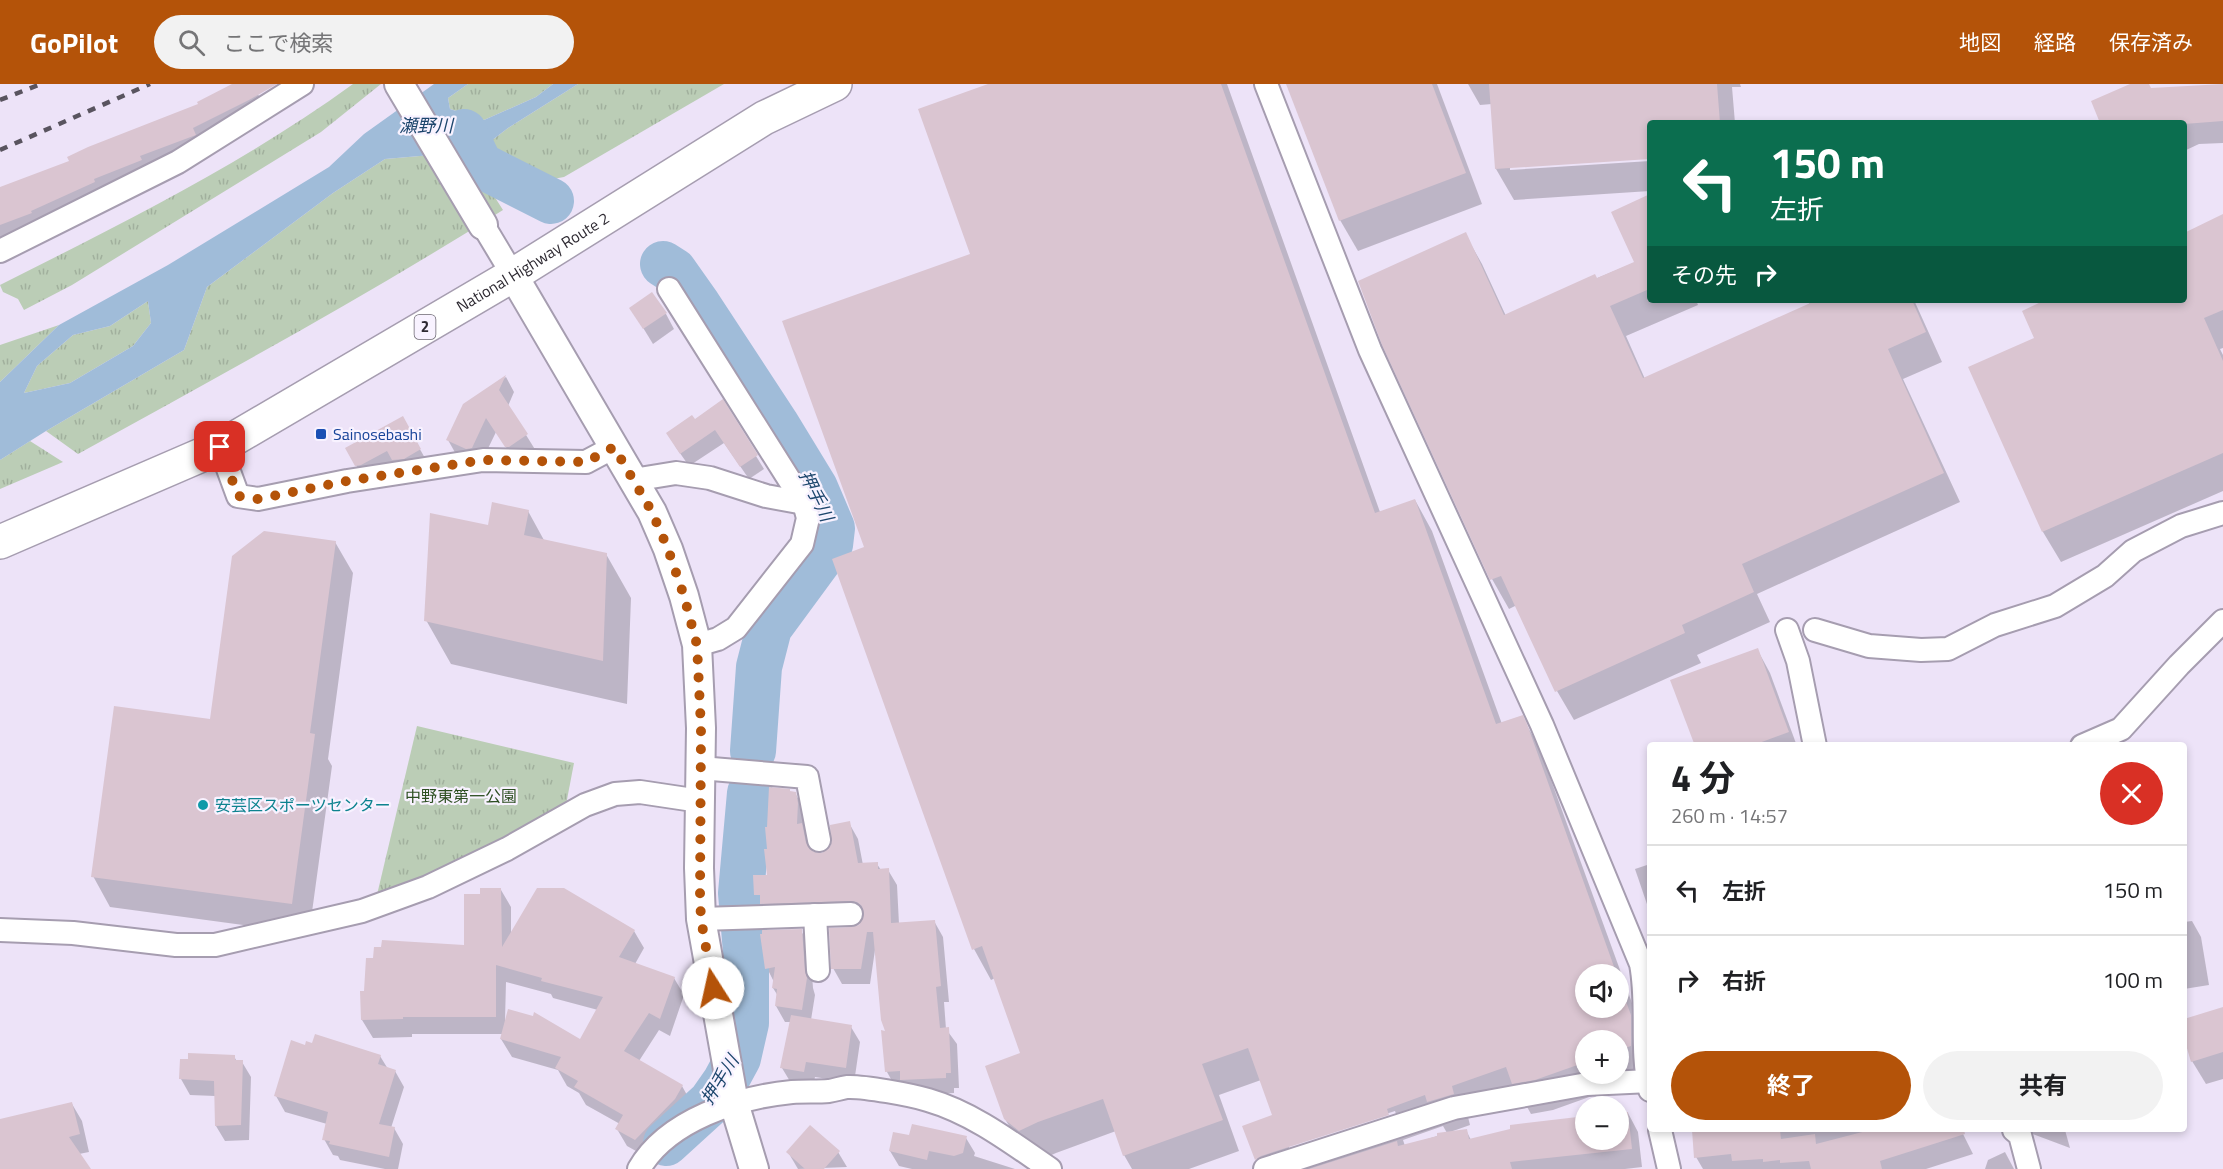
<!DOCTYPE html>
<html lang="ja">
<head>
<meta charset="utf-8">
<style>
  :root { --surface:#fff; --page:#f2f2f2; --text:#202124; --muted:#757577; --line:#e0e0e0; --accent:#b45309 }
  body { margin:0; font-family:"Titillium Web","Noto Sans JP",sans-serif; background:var(--page); color:var(--text); height:100vh; display:flex; flex-direction:column; font-size:22px; white-space:nowrap }
  * { box-sizing:border-box; margin:0 }
  p { font-size:20px; color:var(--muted) }
  .icon { flex:none; width:33px; height:33px; fill:none; stroke:currentColor; stroke-width:2; stroke-linecap:round; stroke-linejoin:round }
  .map { position:relative; flex:1; overflow:hidden }
  .drawer { position:absolute; left:1647px; top:658px; width:540px; height:390px; display:flex; flex-direction:column; background:var(--surface); border-radius:6px; box-shadow:0 3px 9px #0003 }
  .drawer>* { flex:none }
  .banner { position:absolute; left:1647px; top:36px; width:540px; height:183px; border-radius:6px; box-shadow:0 3px 9px #0003; background:#0b6e4f; color:#fff; overflow:hidden }
  .controls { position:absolute; left:1575px; top:880px; display:grid; gap:12px }
  .controls a { display:grid; place-items:center; width:54px; height:54px; border-radius:50%; background:var(--surface); box-shadow:0 3px 9px #0003; font-size:30px }
  .pin { position:absolute; display:grid; place-items:center; width:51px; height:51px; color:#fff; margin:-26px; border-radius:12px; box-shadow:0 3px 9px #0006 }
  .me { position:absolute; width:66px; margin:-33px; rotate:350deg; stroke-linejoin:round; filter:drop-shadow(0 0 4px #0008) }
  .turn { display:flex; align-items:center; gap:21px; height:126px; padding:0 24px; font-size:27px }
  .turn .icon { width:78px; height:78px; stroke-width:2.5 }
  .turn b { display:block; font-size:42px; line-height:51px }
  .then { display:flex; align-items:center; height:57px; padding:0 24px; background:#0003; gap:12px; font-size:22px }
  .round { display:grid; place-items:center; flex:none; width:63px; height:63px; border-radius:32px; background:var(--page) }
  .summary { display:flex; align-items:center; justify-content:space-between; height:102px; padding:0 24px }
  h1 { font-size:36px; font-weight:700; line-height:45px }
  .button { display:flex; gap:12px; margin-top:auto; padding:12px 24px }
  .button a { flex:1; height:69px; border-radius:36px; background:var(--accent); color:#fff; font-size:24px; font-weight:700; line-height:69px; text-align:center }
  .button a+a { background:var(--page); color:var(--text) }
  ul { padding:0; list-style:none }
  li { display:flex; align-items:center; gap:18px; height:90px; padding:0 24px; border-top:2px solid var(--line) }
  li div { flex:1 }
  li b { display:block; font-size:22px }
  li em { font-style:normal }
  header { display:flex; align-items:center; gap:36px; box-sizing:border-box; height:84px; padding:0 30px; background:var(--accent); color:#fff }
  header strong { font-size:28px }
  nav { display:flex; gap:33px; margin-inline-start:auto; font-size:21px }
  .search { width:420px; height:54px; background:var(--page); display:flex; align-items:center; gap:15px; box-sizing:border-box; padding:0 21px; border-radius:33px; color:var(--muted); font-size:22px }
  .map>svg:first-child { display:block }
  .grass { fill:url(#grass-tufts) }
  .water { fill:#a0bcd9; fill-rule:evenodd }
  .shadow { fill:#0003; fill-rule:evenodd }
  .lines { fill:none; stroke-linecap:round; stroke-linejoin:round }
  .river { stroke:#a0bcd9; stroke-width:46 }
  .building { fill:#dac5d1 }
  .minor-casing { stroke:#a69db0; stroke-width:26 }
  .tertiary-casing { stroke:#a69db0; stroke-width:32 }
  .trunk-casing { stroke:#a69db0; stroke-width:36 }
  .minor { stroke:#fff; stroke-width:22 }
  .tertiary { stroke:#fff; stroke-width:28 }
  .trunk { stroke:#fff; stroke-width:33 }
  .rail { stroke:#59545f; stroke-width:4.5; stroke-dasharray:8 8; stroke-linecap:butt }
  .route { stroke:#b45309; stroke-width:10; stroke-dasharray:0 18 }
  .transit-dot { fill:#1a4fb4; stroke:#f8f2ff; stroke-width:2 }
  .culture-dot { fill:#0f9aa8; stroke:#f8f2ff; stroke-width:2 }
  .labels { text-anchor:middle; stroke-width:4.5; stroke-linejoin:round; paint-order:stroke }
  .shield { fill:#f8f2ff; stroke:#6b6670; stroke-width:1.5 }
  .shield-label { font-size:15px; font-weight:bold; fill:#2e2a32 }
  .street-label { font-size:16px; fill:#2e2a32; stroke:#f8f2ff }
  .transit-label { font-size:16px; fill:#164399; stroke:#f8f2ff; text-anchor:start }
  .park-label { font-size:16px; fill:#2d4f22; stroke:#f8f2ff }
  .culture-label { font-size:16px; fill:#0d838f; stroke:#f8f2ff; text-anchor:start }
  .water-label { font-size:18px; font-style:italic; fill:#1d466d; stroke:#f8f2ff }
</style>
</head>
<body>
<header>
<strong>GoPilot</strong>
<div class="search"><svg class="icon" aria-label="search" viewBox="0 0 24 24"><circle cx="10" cy="10" r="6"/><path d="M15 15l6 6"/></svg>ここで検索</div>
<nav><a>地図</a><a>経路</a><a>保存済み</a></nav>
</header>
<div class="map">
<svg width="2223" height="1085" viewBox="0 0 2223 1085">
  <defs>
    <pattern id="grass-tufts" width="24" height="20" patternUnits="userSpaceOnUse" patternTransform="scale(1.5)"><rect width="24" height="20" fill="#bbcdb6"/><path d="M3 7l-1-3M5 7V3M7 7l1-3M15 17l-1-3M17 17v-4M19 17l1-3" fill="none" stroke="#a1b09d"/></pattern>
  </defs>
  <rect width="100%" height="100%" fill="#ede3f8"/>
  <g class="grass">
    <path d="M353 0H381L321 48 72 201 24 226 18 215 3 208 0 201C121 140 243 80 353 0Z"/>
    <polygon points="468,0 553,0 536,13 484,36 450,25 448,14"/>
    <polygon points="578,0 724,0 564,93 521,101 497,96 478,67 508,44"/>
    <path d="M466 68 503 126C365 213 221 291 78 370L46 347 184 266 207 203 333 109 385 75Z"/>
    <polygon points="148,217 151,239 133,262 70,299 24,309 37,282 73,251 110,242"/>
    <polygon points="59,241 1,297 0,298 0,261"/>
    <polygon points="30,357 63,378 0,405 0,376"/>
    <polygon points="417,642 574,679 565,726 376,815"/>
  </g>
  <path class="water" d="M434 0H468L448 14 450 25 484 36 536 13 553 0H578L508 44 478 67 385 75 333 109 207 203 184 266 46 347 0 376V298L59 241 168 181 329 83 364 50ZM148 217 151 239 133 262 70 299 24 309 37 282 73 251 110 242Z"/>
  <g class="shadow">
    <polygon points="236,0 253,0 264,22 0,159 0,106 71,78 200,21"/>
    <path d="M993 0H1227L1380 428 1415 416 1432 447 1502 640 1522 633 1539 663 1648 963V992L1553 1026 1531 1030 1522 1014 1468 1033 1470 1041 1453 1047V1048L1466 1046 1471 1056H1618L1628 1029 1638 1048 1642 1083 1625 1085H1263L1254 1070 1274 1032 1261 996 1219 1011 1239 1067 1189 1085H1132L1124 1071 1116 1047 1056 1069 1038 1077 1024 1066 1005 1035 1022 970 995 894 991 896 974 865 866 464 972 171ZM1586 891H1618V924H1586ZM1586 957H1618V990H1586ZM1395 1027 1396 1030 1289 1065V1062ZM1443 1042 1447 1049 1405 1062 1403 1056Z"/>
    <polygon points="1288,0 1437,0 1482,120 1358,167 1340,136"/>
    <polygon points="1468,0 1740,0 1741,3 1732,3 1735,39 1650,39 1650,74 1510,83 1510,86 1650,77 1650,107 1514,116 1496,85 1492,20 1480,21"/>
    <polygon points="2134,0 2148,0 2151,6 2223,1 2223,59 2199,60 2184,67 2184,39"/>
    <polygon points="1650,122 1650,216 1696,216 1698,221 1626,252 1645,295 1810,221 1808,216 1914,216 1942,278 1903,295 1960,418 1757,510 1770,538 1697,571 1701,579 1574,636 1557,607 1517,521 1509,525 1492,495 1384,260 1465,150 1482,180 1506,232 1636,178"/>
    <polygon points="2223,139 2223,264 2220,265 2223,271 2223,407 2061,478 2043,448 2036,255 2049,216 2184,216 2184,151"/>
    <polygon points="631,224 666,230 674,245 653,260"/>
    <polygon points="506,293 514,308 508,322 536,367 516,378 496,348 481,379 457,372 448,356 466,319"/>
    <polygon points="722,317 764,385 749,395 724,359 689,382 675,362 694,337"/>
    <polygon points="402,334 429,381 365,397 347,365"/>
    <polygon points="528,427 545,458 606,470 631,514 627,620 451,580 426,536"/>
    <polygon points="335,458 353,489 328,675 332,682 309,850 110,823 93,792 211,637"/>
    <polygon points="1757,565 1770,589 1797,662 1696,662"/>
    <polygon points="790,709 795,709 804,725 806,748 810,757 813,770 823,771 833,762 849,739 858,755 863,781 877,780 881,786 888,786 897,801 899,840 934,837 943,853 949,918 944,918 946,945 957,960 959,1004 954,1004 954,1009 911,1011 896,1004 887,988 883,948 888,948 875,866 870,900 842,900 833,884 865,833 765,826 756,810 769,792 768,766"/>
    <polygon points="1650,780 1650,829 1635,785"/>
    <path d="M501 806 511 823V851L634 847 644 864 635 880 674 894 684 911 670 952 659 946 639 977 682 1002 692 1020 684 1033 645 1072 627 1062 617 1045 620 1040 586 1021 579 1009 567 1002 558 986 512 973 501 955 503 950H412V953L373 954 362 936V908L465 863 481 811ZM506 898 551 910 553 914 598 926 580 957 505 937Z"/>
    <polygon points="2192,837 2201,853 2209,901 2184,905 2184,838"/>
    <polygon points="801,847 810,862 813,904 815,911 811,936 851,943 860,958 854,999 815,993 813,1003 791,999 782,984 791,938 785,938 776,922 778,912 773,904 774,898 767,884"/>
    <polygon points="2223,925 2223,995 2206,1000 2192,977 2184,949 2184,936"/>
    <polygon points="306,963 380,972 388,985 395,987 404,1003 391,1044 394,1044 403,1060 398,1085 385,1085 340,1076 338,1072 333,1071 324,1055 327,1040 285,1028 276,1012"/>
    <polygon points="234,972 237,978 242,978 251,993 249,1056 225,1057 216,1042 215,1012 190,1011 181,995"/>
    <polygon points="72,1020 82,1037 89,1068 79,1070 89,1085 0,1085 0,1038"/>
    <polygon points="1708,1046 1961,1046 1973,1070 1926,1085 1703,1085 1696,1073 1693,1047"/>
    <polygon points="2022,1046 2065,1046 2070,1064"/>
    <polygon points="911,1053 966,1054 975,1069 974,1072 1015,1085 912,1085 899,1082 890,1067"/>
    <polygon points="788,1068 838,1068 847,1083 798,1085"/>
    <polygon points="2005,1068 2014,1085 1985,1085 1988,1076"/>
  </g>
  <g class="lines">
    <g class="river">
      <polyline points="464,48 480,81 551,117"/>
      <polyline points="663,180 674,187 698,221 776,340 815,404 832,444 830,461 769,544 759,583 753,667"/>
      <polyline points="666,1059 711,1018 725,998 738,974 746,939 746,868 741,809 750,709"/>
    </g>
  </g>
  <g class="building">
    <polygon points="232,0 277,0 249,16 193,44 196,51 140,72 142,76 94,95 95,98 31,127 32,129 0,141 0,103 69,77 67,73 88,63 198,20 197,18"/>
    <polygon points="988,0 1221,0 1375,429 1415,415 1496,640 1523,631 1527,640 1617,891 1586,891 1586,924 1618,924 1618,896 1631,931 1631,962 1618,966 1618,957 1586,957 1586,978 1535,996 1512,1000 1506,983 1452,1002 1454,1010 1427,1018 1425,1011 1387,1025 1389,1031 1261,1072 1255,1076 1242,1042 1272,1031 1248,964 1202,980 1223,1036 1123,1072 1103,1015 1038,1038 1019,1047 1004,1035 985,982 1020,969 982,862 972,866 832,475 864,463 782,237 970,170 918,25"/>
    <polygon points="1286,0 1432,0 1466,89 1339,137"/>
    <polygon points="1489,0 1717,0 1720,39 1650,39 1650,75 1495,85"/>
    <polygon points="2130,0 2149,0 2151,4 2223,0 2223,37 2184,40 2100,39 2091,17"/>
    <polygon points="1650,110 1650,212 1647,206 1610,222 1643,294 1817,216 1912,216 1926,248 1888,265 1944,389 1742,480 1754,508 1682,541 1685,549 1555,608 1501,492 1490,496 1382,261 1358,197 1466,148 1504,231 1595,190 1597,194 1634,178 1611,128"/>
    <polygon points="2223,130 2223,226 2204,234 2223,277 2223,369 2042,448 1968,283 2034,254 2022,227 2045,216 2184,216 2184,149"/>
    <polygon points="652,208 667,229 643,245 629,224"/>
    <polygon points="506,291 499,306 528,350 509,363 505,363 486,334 472,364 466,365 446,356 463,320"/>
    <polygon points="723,315 758,371 740,383 715,346 680,370 666,349 692,331 695,335"/>
    <polygon points="403,332 421,365 404,375 392,376 387,367 361,381 355,382 345,364"/>
    <polygon points="492,418 529,426 524,451 607,469 603,577 424,537 430,429 488,441"/>
    <polygon points="264,447 336,457 310,649 315,650 292,820 91,793 114,622 210,635 232,472"/>
    <polygon points="1758,564 1789,648 1751,662 1695,662 1670,596"/>
    <polygon points="769,703 790,705 790,707 796,708 798,719 797,740 802,739 806,759 814,768 822,769 831,761 830,741 850,737 858,779 878,778 878,785 889,784 891,839 935,836 941,902 936,903 940,944 949,943 951,989 946,989 946,994 900,996 900,987 885,988 881,946 885,947 881,936 873,848 867,848 861,885 831,885 829,844 851,843 859,841 864,830 862,822 857,818 851,817 760,820 760,811 754,811 753,791 767,791 764,765 767,765 765,743 767,743"/>
    <polygon points="480,804 501,804 502,863 537,804 564,804 635,846 619,873 675,893 660,935 649,929 624,967 683,1001 675,1015 635,1056 615,1045 623,1031 574,1003 578,997 555,984 561,973 500,955 508,925 533,932 534,928 580,955 603,913 541,897 542,894 496,881 496,933 403,933 403,935 361,936 360,907 364,907 366,874 373,874 374,863 381,863 382,856 464,861 464,810 480,810"/>
    <polygon points="802,845 805,887 807,894 802,926 775,922 777,905 772,904 775,883 765,885 760,850 762,850 762,846"/>
    <polygon points="2223,923 2223,968 2191,978 2184,954 2184,935"/>
    <polygon points="791,931 852,941 846,984 806,978 804,988 780,984"/>
    <polygon points="315,950 381,971 378,980 396,986 379,1040 395,1043 389,1073 329,1060 330,1057 322,1056 328,1028 274,1012 291,956 305,961 306,957 312,959"/>
    <polygon points="188,969 235,971 235,976 243,976 241,1041 215,1042 214,997 179,995 180,975 188,975"/>
    <polygon points="72,1018 80,1050 69,1053 91,1085 0,1085 0,1035"/>
    <polygon points="1628,1028 1632,1065 1510,1078 1512,1085 1309,1085 1397,1057 1398,1062 1437,1052 1437,1049 1467,1045 1469,1055 1510,1045 1510,1041 1586,1032 1586,1056 1618,1056 1618,1029"/>
    <polygon points="912,1040 967,1052 963,1069 954,1072 929,1067 927,1076 889,1067 893,1048 909,1051"/>
    <polygon points="810,1041 840,1067 824,1085 805,1085 786,1068"/>
    <polygon points="1692,1046 1780,1046 1781,1055 1815,1050 1816,1060 1870,1046 1964,1046 1965,1050 1880,1077 1882,1085 1811,1085 1809,1077 1780,1079 1780,1076 1763,1078 1763,1075 1732,1077 1731,1070 1694,1074"/>
  </g>
  <g class="lines">
    <g class="minor-casing">
      <g id="minor">
        <path d="M1266 0 1370 266 1542 641 1641 880C1649 922 1640 965 1650 1006"/>
        <polyline points="483,141 513,191"/>
        <polyline points="0,167 178,78 302,0"/>
        <polyline points="669,205 804,419 808,434 802,460 736,544 718,555 697,561"/>
        <polyline points="220,363 238,412 258,415 347,397 483,376 586,378 614,363"/>
        <polyline points="633,396 676,389 710,394 766,412 804,419"/>
        <polyline points="1787,546 1798,577 1815,662"/>
        <polyline points="1815,546 1869,562 1921,566 1948,565 1995,541 2055,522 2105,492 2133,467 2181,442 2223,429"/>
        <polyline points="2082,662 2121,645 2179,581 2223,537"/>
        <polyline points="700,684 807,693 819,756"/>
        <polyline points="815,831 818,886"/>
        <polyline points="701,835 851,830"/>
        <polyline points="0,846 73,849 176,861 215,861 362,827 428,803 507,765 585,721 615,710 640,708 700,717"/>
        <polyline points="1660,1046 1669,1085"/>
        <polyline points="2014,1046 2020,1051 2029,1085"/>
        <path d="M639 1085C667 1036 739 1013 792 1008 804 1007 817 1008 829 1007 835 1006 841 1004 847 1003 863 1002 912 1011 928 1016 973 1029 1012 1059 1050 1085"/>
        <polyline points="1265,1085 1454,1024 1587,1000 1650,997"/>
      </g>
    </g>
    <g class="tertiary-casing">
      <g id="tertiary">
        <polyline points="399,0 483,141"/>
        <polyline points="513,191 652,428 668,465 684,512 697,561 701,644 699,784 701,835 734,1019 754,1085"/>
      </g>
    </g>
    <g class="trunk-casing">
      <g id="trunk">
        <path id="s1" d="M0 458 220 363 513 191 764 34 835 0"/>
      </g>
    </g>
    <use href="#minor" class="minor"/>
    <use href="#tertiary" class="tertiary"/>
    <use href="#trunk" class="trunk"/>
    <g class="rail">
      <polyline points="0,16 41,0"/>
      <polyline points="0,66 150,0"/>
    </g>
  </g>
  <g class="lines">
    <polyline class="route" points="220,363 238,412 258,415 347,397 483,376 586,378 614,363 652,428 668,465 684,512 697,561 701,644 700,813 701,835 713,904"/>
  </g>
  <rect class="transit-dot" x="315" y="344" width="12" height="12" rx="3"/>
  <circle class="culture-dot" cx="203" cy="721" r="6"/>
  <g class="labels">
    <rect class="shield" x="414.5" y="231" width="21" height="24" rx="4.5"/>
    <g class="shield-label">
      <text x="425" y="248">2</text>
    </g>
    <g class="street-label">
      <text dy="6" stroke="none"><textPath href="#s1" startOffset="603">National Highway Route 2</textPath></text>
    </g>
    <g class="transit-label">
      <text x="333" y="356">Sainosebashi</text>
    </g>
    <g class="park-label">
      <text x="461" y="718">中野東第一公園</text>
    </g>
    <g class="culture-label">
      <text x="215" y="727">安芸区スポーツセンター</text>
    </g>
    <g class="water-label">
      <text x="426" y="48">瀬野川</text>
      <text transform="translate(816 412) rotate(64)" y="6">押手川</text>
      <text transform="translate(720 996) rotate(-58)" y="6">押手川</text>
    </g>
  </g>
</svg>
<div class="controls">
<a><svg class="icon" aria-label="sound" viewBox="0 0 24 24"><path d="M4 9h4l5-4v14l-5-4H4zM17 9q2 3 0 6"/></svg></a>
<a>+</a>
<a>−</a>
</div>
<div class="pin" style="left:220px;top:363px;background:#d93025"><svg class="icon" aria-label="arrive" viewBox="0 0 24 24"><path d="M6 21V4h12l-3 4 3 4H6"/></svg></div>
<svg class="me" style="left:713px;top:904px" viewBox="-20 -20 40 40"><circle r="19" fill="#fff"/><path d="M0-13L10 11 0 6-10 11z" fill="#b45309"/></svg>
<div class="banner">
<div class="turn"><svg class="icon" aria-label="left" viewBox="0 0 24 24"><path d="M17 20v-9H6M10 6l-5 5 5 5"/></svg><div><b>150 m</b>左折</div></div>
<div class="then">その先<svg class="icon" aria-label="right" viewBox="0 0 24 24"><path d="M7 20v-9h11M14 6l5 5-5 5"/></svg></div>
</div>
<section class="drawer">
<div class="summary"><div><h1>4 分</h1><p>260 m · 14:57</p></div><a class="round" style="background:#d93025;color:#fff"><svg class="icon" aria-label="close" viewBox="0 0 24 24"><path d="M6 6l12 12M18 6L6 18"/></svg></a></div>
<ul>
<li><svg class="icon" aria-label="left" viewBox="0 0 24 24"><path d="M17 20v-9H6M10 6l-5 5 5 5"/></svg><div><b>左折</b></div><em>150 m</em></li>
<li><svg class="icon" aria-label="right" viewBox="0 0 24 24"><path d="M7 20v-9h11M14 6l5 5-5 5"/></svg><div><b>右折</b></div><em>100 m</em></li>
</ul>
<div class="button"><a>終了</a><a>共有</a></div>
</section>
</div>
</body>
</html>
